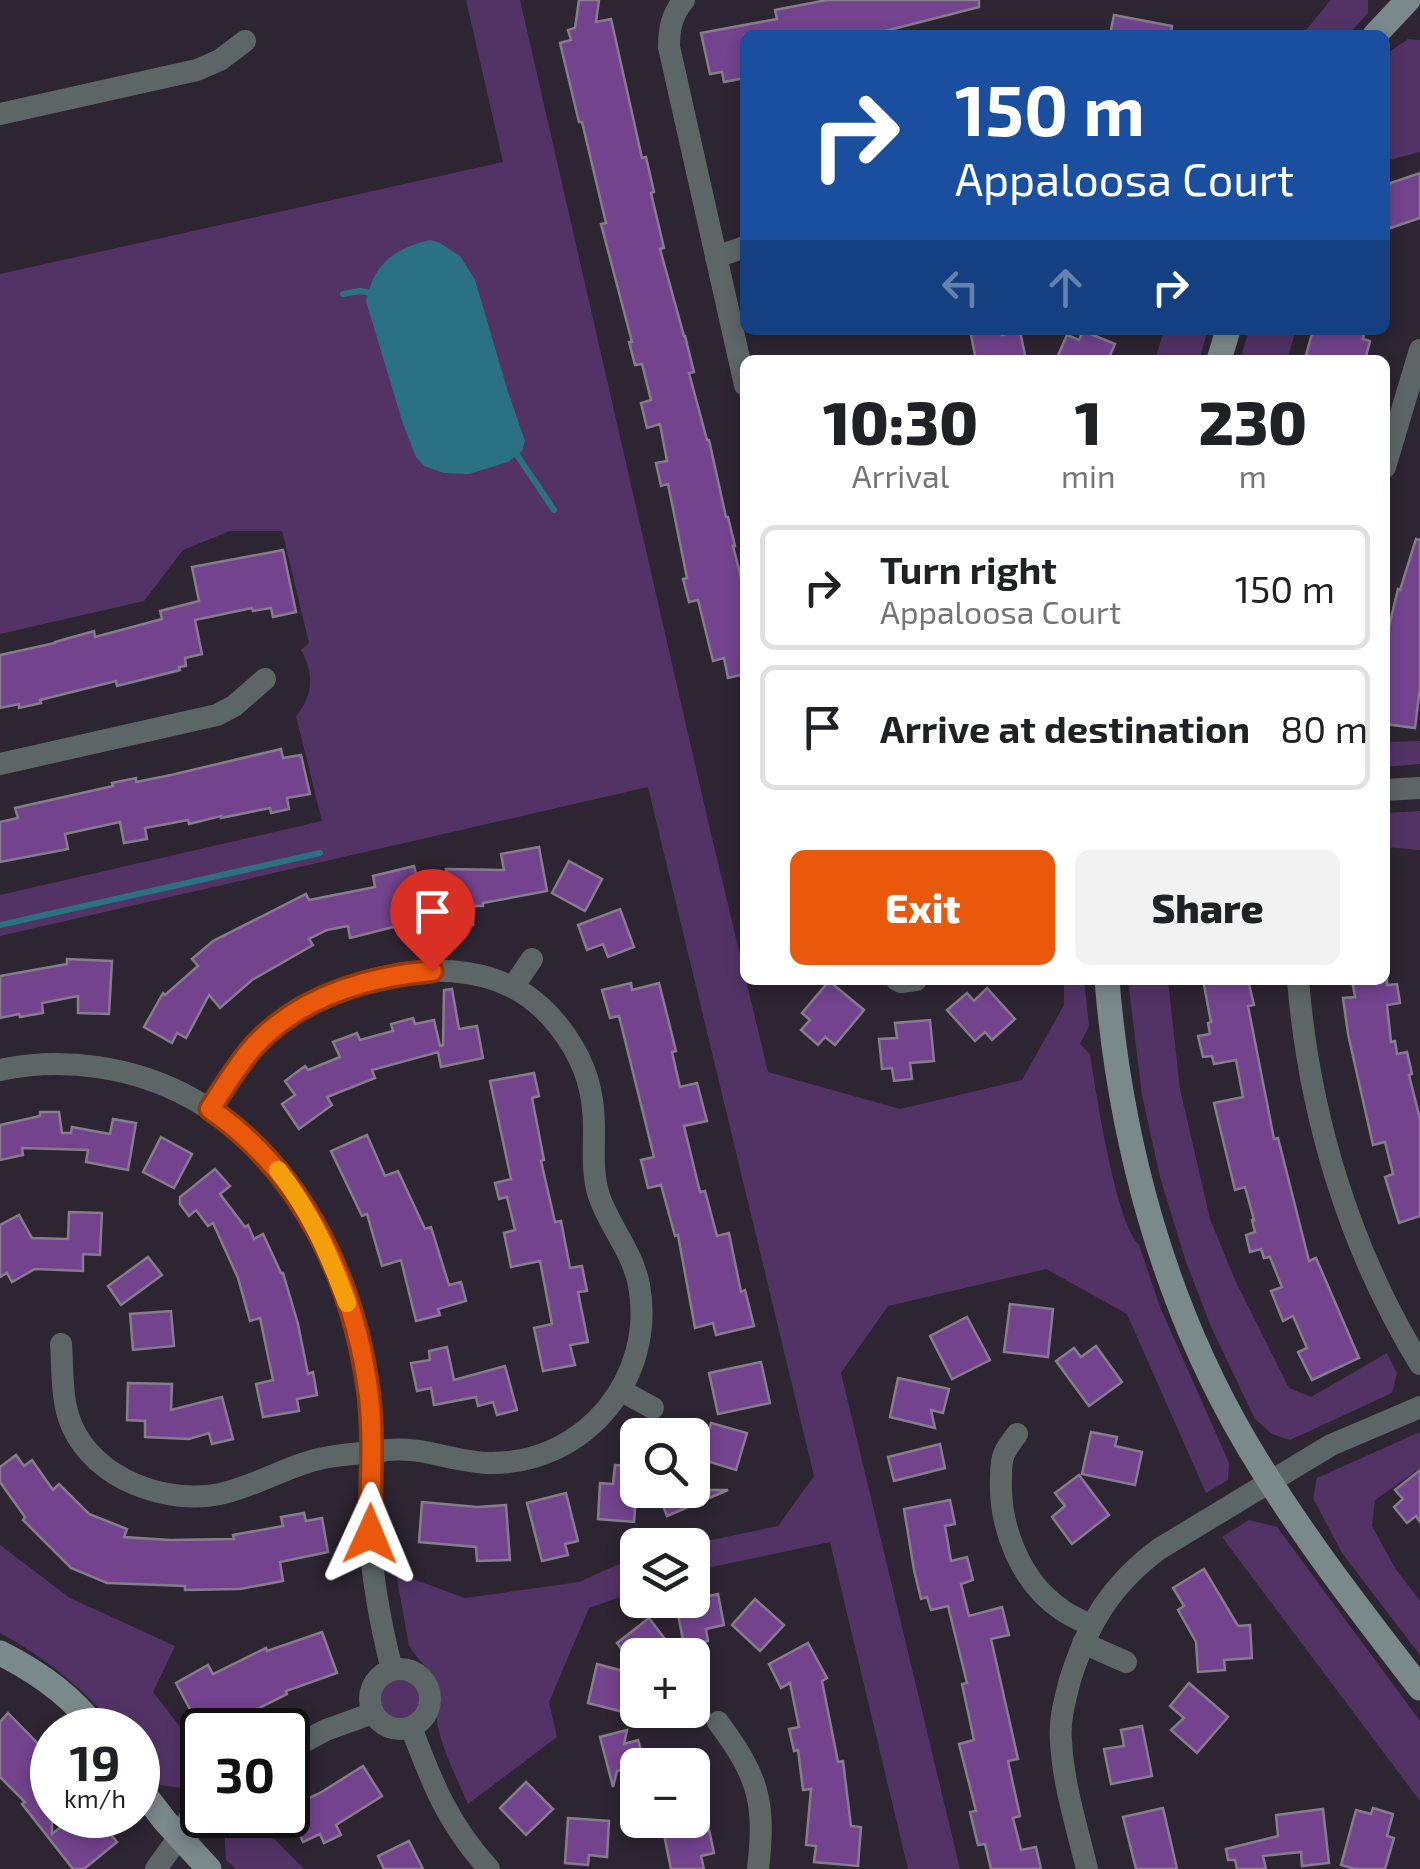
<!DOCTYPE html>
<html lang="en">
<head>
<meta charset="utf-8">
<style>
  :root { --surface:#fff; --page:#f2f2f2; --text:#202124; --muted:#757577; --line:#e0e0e0; --accent:#ea580c }
  body { margin:0; font-family:"Exo 2",sans-serif; background:var(--page); color:var(--text); height:100vh; display:flex; flex-direction:column; font-size:38px; white-space:nowrap }
  * { box-sizing:border-box; margin:0 }
  p { font-size:32px; color:var(--muted) }
  .icon { flex:none; width:55px; height:55px; fill:none; stroke:currentColor; stroke-width:2; stroke-linecap:round; stroke-linejoin:round }
  .map { position:relative; flex:1; overflow:hidden }
  .panel { position:absolute; left:740px; top:355px; width:650px; height:630px; display:flex; flex-direction:column; background:var(--surface); border-radius:15px; box-shadow:0 5px 15px #0003 }
  .panel>* { flex:none }
  .hud { position:absolute; left:740px; top:30px; width:650px; height:305px; border-radius:15px; box-shadow:0 5px 15px #0003; background:#1a4fa0; color:#fff; overflow:hidden }
  .buttons { position:absolute; left:620px; top:1418px; display:grid; gap:20px }
  .buttons a { display:grid; place-items:center; width:90px; height:90px; border-radius:15px; background:var(--surface); box-shadow:0 5px 15px #0003; font-size:50px }
  .speed { position:absolute; left:30px; top:1708px; display:flex; gap:20px; font-size:50px; font-weight:700; text-align:center }
  .speed>* { display:grid; place-content:center; width:130px; height:130px; border-radius:50%; background:var(--surface); box-shadow:0 5px 15px #0003; line-height:1 }
  .speed small { font-size:25px; font-weight:400 }
  .speed .limit { border:5px solid #111; border-radius:15px; background:#fff; color:#111 }
  .pin { position:absolute; display:grid; place-items:center; width:85px; height:85px; color:#fff; margin:-102px -42px; border-radius:50% 50% 50% 0; rotate:-45deg; box-shadow:0 0 10px #0007 }
  .pin .icon { rotate:45deg }
  .me { position:absolute; width:110px; margin:-55px; rotate:1deg; stroke-linejoin:round; filter:drop-shadow(0 0 8px #0008) }
  .turn { display:flex; align-items:center; gap:35px; height:210px; padding:0 50px; font-size:45px }
  .turn .icon { width:130px; height:130px; stroke-width:2.5 }
  .turn b { display:block; font-size:70px; line-height:85px }
  .lanes { display:flex; align-items:center; height:95px; padding:0 50px; background:#0003; justify-content:center; gap:50px; direction:ltr }
  .lanes .off { opacity:.35 }
  .eta { display:flex; justify-content:space-evenly; align-items:center; height:170px; text-align:center }
  .eta b { font-size:60px; font-weight:800; line-height:70px }
  .action { display:flex; gap:20px; margin-top:auto; padding:20px 50px }
  .action a { flex:1; height:115px; border-radius:15px; background:var(--accent); color:#fff; font-size:40px; font-weight:800; line-height:115px; text-align:center }
  .action a+a { background:var(--page); color:var(--text) }
  ul { padding:0; list-style:none }
  li { display:flex; align-items:center; gap:30px; height:125px; margin:0 20px 15px; padding:0 30px; border:5px solid var(--line); border-radius:15px }
  li div { flex:1 }
  li b { display:block; font-size:38px }
  li em { font-style:normal }
  .map>svg:first-child { display:block }
  .green { fill:#533366 }
  .water { fill:#2a7184 }
  .lines { fill:none; stroke-linecap:round; stroke-linejoin:round }
  .stream { stroke:#2a7184; stroke-width:6 }
  .building { fill:#73438e; stroke:#867c8c; stroke-width:2.5 }
  .street { stroke:#5d6667; stroke-width:22 }
  .secondary { stroke:#7a898a; stroke-width:25 }
  .route-casing { stroke:#983908; stroke-width:25 }
  .route { stroke:#ea580c; stroke-width:18 }
  .slow { stroke:#f59e0b; stroke-width:18 }
</style>
</head>
<body>
<div class="map">
<svg width="1420" height="1869" viewBox="0 0 1420 1869">
  <rect width="100%" height="100%" fill="#2d2532"/>
  <g class="green">
    <path d="M466 0H520L708 821 768 1072 900 1109 1022 1080 1064 1005V980H1084L1089 1026 1080 1044 1090 1054C1096 1092 1115 1221 1139 1245L1160 1307 1229 1463 1228 1480 1206 1493 1127 1314 1046 1269 888 1306 841 1373 960 1869H908L830 1542 693 1571 692 1545H687L778 1526 814 1476 648 787 0 936V895L322 821 296 716C314 694 314 674 301 650L309 643 282 531H230L183 550 144 601 0 634V274L503 162Z"/>
    <polygon points="1331,0 1368,0 1368,13 1348,35 1302,35"/>
    <polygon points="1408,39 1420,40 1420,152 1385,161 1385,55"/>
    <polygon points="1164,330 1208,330 1199,360 1155,360"/>
    <polygon points="1249,330 1296,330 1287,360 1240,360"/>
    <polygon points="1420,741 1420,764 1385,767 1385,742"/>
    <polygon points="1420,811 1420,850 1385,847 1385,813"/>
    <polygon points="1128,980 1168,980 1180,1089 1210,1219 1235,1280 1289,1388 1311,1397 1387,1353 1397,1373 1392,1393 1290,1440 1272,1434 1255,1419 1212,1329 1186,1262 1160,1177 1142,1095"/>
    <polygon points="1420,1432 1420,1468 1375,1500 1372,1526 1395,1568 1420,1601 1420,1655 1342,1553 1313,1498 1317,1478"/>
    <polygon points="1249,1520 1277,1527 1420,1721 1420,1801 1222,1537"/>
    <path d="M0 1545 70 1598 175 1646 153 1692 202 1755V1783L189 1789 160 1785 138 1753V1730H120C85 1691 47 1658 0 1633Z"/>
    <path d="M637 1556V1591L589 1608 549 1702 557 1737 468 1804C457 1778 442 1750 437 1722 436 1708 443 1698 437 1684 430 1669 417 1659 409 1646L396 1573 465 1598 579 1582Z"/>
    <circle cx="401" cy="1699" r="21"/>
    <polygon points="233,1815 251,1815 304,1869 236,1869 226,1860 224,1824"/>
  </g>
  <path class="water" d="M430 240 440 243 460 256 475 280 508 392 525 441 522 451 508 462 469 474 444 473 424 466 416 457 403 424 366 301C374 263 394 249 430 240Z"/>
  <g class="lines">
    <g class="stream">
      <polyline points="343,294 360,291 376,294"/>
      <polyline points="513,449 554,510"/>
      <polyline points="0,925 320,853"/>
    </g>
  </g>
  <g class="building">
    <polygon points="579,0 599,0 596,22 611,19 642,158 646,157 654,192 651,193 664,248 660,249 684,336 685,336 694,372 689,373 707,440 709,440 726,517 728,517 735,546 733,546 745,593 745,674 728,678 724,658 713,661 698,600 689,602 683,579 687,578 668,484 661,486 656,463 667,461 660,424 647,428 641,403 651,400 642,364 635,365 629,342 632,342 601,224 606,223 582,122 579,122 560,43 571,40 568,30 575,28"/>
    <polygon points="827,0 979,0 979,7 870,35 745,35 745,78 724,82 722,72 710,74 701,33 777,19 775,10"/>
    <polygon points="1114,15 1172,26 1171,35 1110,35"/>
    <polygon points="1420,173 1420,218 1385,230 1385,185"/>
    <polygon points="970,330 1001,330 1002,335 1020,331 1026,360 976,360"/>
    <polygon points="1313,330 1365,330 1363,339 1370,341 1365,360 1325,360 1306,355"/>
    <polygon points="1083,331 1115,344 1108,360 1056,360 1067,335 1079,340"/>
    <polygon points="1416,539 1420,540 1420,687 1415,728 1385,724 1385,643 1398,589 1400,590"/>
    <polygon points="283,550 296,612 273,617 271,608 253,611 252,608 195,620 202,654 185,658 186,666 179,667 180,670 117,686 116,681 40,700 41,703 19,708 19,704 0,708 0,655 55,643 55,642 94,631 95,637 162,619 160,611 199,601 192,567"/>
    <polygon points="281,749 283,758 301,755 310,794 287,798 289,809 271,813 270,808 221,818 221,816 189,824 188,820 145,828 147,839 124,843 120,822 65,834 68,849 0,862 0,822 18,818 15,808 113,786 112,783 136,778 136,782 171,775"/>
    <polygon points="539,847 547,891 483,903 483,906 474,906 473,925 445,924 446,869 504,870 501,854"/>
    <polygon points="569,861 602,879 585,911 552,893"/>
    <polygon points="414,866 422,898 404,902 409,923 350,938 348,926 327,930 309,939 313,945 252,980 220,1008 209,995 186,1038 177,1033 172,1043 144,1027 163,993 165,995 198,966 192,959 213,941 306,894 309,900 375,887 373,876"/>
    <polygon points="620,909 634,947 608,957 603,944 587,950 578,925"/>
    <polygon points="67,959 112,961 109,1014 78,1013 78,996 42,1003 43,1013 20,1017 19,1014 0,1018 0,976 67,964"/>
    <polygon points="1203,980 1248,980 1254,1005 1248,1006 1274,1139 1278,1138 1309,1261 1316,1258 1359,1358 1312,1380 1298,1352 1307,1348 1293,1316 1283,1321 1271,1291 1282,1287 1270,1257 1264,1258 1261,1249 1250,1252 1246,1235 1255,1232 1252,1220 1254,1220 1245,1187 1235,1190 1214,1103 1243,1097 1236,1060 1214,1064 1212,1056 1203,1057 1198,1036 1210,1034 1208,1023 1211,1022"/>
    <polygon points="1352,980 1387,980 1387,985 1397,984 1400,1003 1387,1005 1391,1042 1395,1041 1397,1054 1407,1052 1412,1074 1409,1075 1420,1119 1420,1216 1399,1223 1385,1177 1393,1174 1385,1142 1373,1145 1348,1034 1343,998 1355,997"/>
    <polygon points="829,981 864,1010 835,1045 825,1037 818,1045 801,1030 810,1020 802,1013"/>
    <polygon points="631,983 632,990 659,983 676,1051 672,1052 680,1087 697,1083 707,1121 684,1126 700,1192 705,1191 717,1236 729,1233 741,1292 745,1290 754,1326 716,1335 713,1323 695,1328 678,1235 675,1236 661,1185 648,1188 641,1160 654,1157 619,1016 610,1018 602,990"/>
    <polygon points="987,988 1015,1019 992,1040 985,1032 975,1041 947,1010 967,993 974,1001"/>
    <polygon points="452,989 459,1029 477,1026 483,1058 441,1067 438,1052 372,1070 375,1078 327,1097 332,1105 299,1129 282,1104 295,1095 285,1081 305,1066 308,1070 340,1057 333,1042 357,1033 360,1040 393,1031 391,1024 413,1018 415,1024 434,1020 440,1046 443,1045 444,990"/>
    <polygon points="930,1020 934,1061 910,1063 912,1079 894,1081 892,1068 882,1069 879,1039 897,1038 895,1023"/>
    <polygon points="534,1073 539,1096 532,1098 544,1160 541,1161 555,1222 561,1221 570,1268 582,1266 587,1291 578,1292 588,1342 570,1345 575,1365 543,1371 534,1328 552,1324 540,1261 511,1267 504,1233 515,1230 507,1197 499,1199 495,1183 511,1179 490,1081"/>
    <polygon points="40,1112 59,1112 62,1133 71,1133 72,1127 110,1134 113,1119 136,1123 128,1170 86,1162 88,1150 22,1148 23,1155 0,1160 0,1125 40,1116"/>
    <polygon points="367,1135 385,1176 398,1171 425,1229 431,1227 449,1285 461,1282 466,1301 438,1309 440,1315 416,1321 401,1260 382,1266 367,1214 362,1216 331,1151"/>
    <polygon points="161,1137 192,1154 174,1188 143,1172"/>
    <polygon points="215,1169 230,1186 220,1194 245,1227 248,1225 254,1239 263,1234 281,1273 283,1273 298,1324 308,1374 313,1372 317,1395 297,1399 299,1411 263,1417 256,1384 273,1380 260,1318 250,1321 238,1278 213,1223 208,1226 196,1210 189,1216 180,1204 180,1197"/>
    <polygon points="69,1212 102,1213 100,1255 83,1254 83,1271 35,1269 12,1282 7,1273 0,1277 0,1225 19,1215 32,1238 68,1239"/>
    <polygon points="148,1257 162,1275 121,1305 108,1286"/>
    <polygon points="1010,1304 1053,1309 1048,1357 1004,1352"/>
    <polygon points="171,1311 174,1346 133,1350 130,1314"/>
    <polygon points="967,1317 990,1360 952,1379 930,1336"/>
    <polygon points="1096,1346 1122,1382 1089,1406 1056,1361 1074,1348 1081,1357"/>
    <polygon points="447,1347 454,1380 505,1366 517,1410 497,1415 493,1402 478,1406 476,1397 434,1405 431,1388 417,1391 411,1363 430,1360 429,1351"/>
    <polygon points="761,1362 770,1403 718,1414 709,1373"/>
    <polygon points="898,1378 949,1389 943,1413 931,1410 935,1428 890,1417"/>
    <polygon points="128,1383 172,1384 171,1410 222,1397 233,1439 212,1444 209,1433 189,1439 145,1437 145,1421 127,1420"/>
    <polygon points="711,1423 747,1433 736,1470 700,1459"/>
    <polygon points="1091,1432 1117,1437 1115,1446 1142,1452 1135,1485 1082,1474"/>
    <polygon points="940,1444 945,1468 894,1481 888,1457"/>
    <polygon points="16,1455 24,1466 32,1460 53,1490 59,1484 89,1514 127,1529 124,1537 170,1540 234,1539 233,1535 283,1526 281,1517 304,1513 306,1521 322,1518 328,1552 280,1562 283,1581 240,1589 185,1590 185,1586 107,1583 71,1568 23,1520 25,1517 0,1482 0,1467"/>
    <polygon points="615,1465 638,1467 634,1522 598,1519 600,1483 613,1484"/>
    <polygon points="1420,1470 1420,1522 1416,1516 1407,1523 1394,1507 1403,1499 1395,1490"/>
    <polygon points="1079,1475 1109,1515 1072,1544 1052,1517 1065,1506 1055,1493"/>
    <polygon points="657,1490 728,1490 667,1516"/>
    <polygon points="566,1493 578,1541 565,1544 568,1555 542,1561 527,1503"/>
    <polygon points="950,1500 955,1524 945,1526 951,1561 967,1557 973,1580 961,1584 969,1616 1002,1607 1009,1635 991,1639 1018,1759 1008,1761 1020,1816 1013,1818 1021,1850 1036,1847 1041,1869 991,1869 985,1844 978,1845 970,1812 976,1811 959,1744 974,1740 962,1684 967,1683 948,1606 931,1610 927,1597 921,1599 914,1570 904,1509"/>
    <polygon points="422,1502 477,1507 506,1505 510,1560 477,1561 476,1547 419,1542"/>
    <polygon points="1204,1569 1238,1626 1250,1625 1252,1658 1224,1660 1225,1670 1198,1672 1196,1642 1178,1610 1184,1606 1173,1588"/>
    <polygon points="718,1594 724,1625 706,1629 708,1641 684,1646 676,1603"/>
    <polygon points="755,1599 784,1625 760,1651 732,1625"/>
    <polygon points="649,1618 677,1655 626,1655 617,1643"/>
    <polygon points="322,1632 337,1673 286,1691 287,1694 237,1719 238,1720 220,1730 215,1722 201,1730 176,1683 208,1665 213,1674 266,1648 267,1651"/>
    <polygon points="808,1643 827,1678 822,1681 838,1762 843,1761 851,1826 861,1827 858,1866 814,1862 816,1846 806,1845 811,1789 803,1790 798,1750 794,1751 789,1729 799,1727 790,1683 781,1688 769,1664"/>
    <polygon points="597,1664 638,1675 638,1689 631,1714 588,1703"/>
    <polygon points="1189,1683 1228,1717 1197,1753 1171,1730 1184,1718 1170,1706"/>
    <polygon points="8,1713 52,1758 52,1834 76,1815 95,1815 117,1842 84,1869 73,1869 22,1804 25,1802 0,1777 0,1722"/>
    <polygon points="1142,1726 1152,1776 1111,1784 1104,1749 1124,1746 1121,1730"/>
    <polygon points="627,1730 624,1744 638,1740 645,1764 617,1771 613,1787 600,1737"/>
    <polygon points="363,1766 382,1796 336,1825 341,1835 324,1843 320,1834 303,1842 288,1808 320,1793"/>
    <polygon points="526,1782 553,1809 526,1835 500,1808"/>
    <polygon points="1163,1808 1177,1869 1136,1869 1123,1817"/>
    <polygon points="1373,1808 1393,1814 1387,1836 1394,1838 1385,1869 1355,1869 1341,1865 1356,1810 1371,1814"/>
    <polygon points="1323,1809 1329,1863 1302,1866 1301,1852 1263,1856 1266,1869 1237,1869 1235,1860 1228,1860 1226,1849 1278,1836 1276,1815"/>
    <polygon points="568,1818 609,1821 607,1857 589,1855 588,1865 565,1863"/>
    <polygon points="661,1820 707,1820 714,1853 701,1856 704,1869 671,1869"/>
    <polygon points="409,1841 423,1869 384,1869 378,1856"/>
  </g>
  <g class="lines">
    <g class="street">
      <path d="M684 0C672 14 669 28 669 47L745 385"/>
      <polyline points="0,114 197,70 220,60 245,41"/>
      <polyline points="716,257 745,247"/>
      <polyline points="1385,467 1420,350"/>
      <polyline points="0,764 217,715 234,706 265,679"/>
      <polyline points="1385,790 1420,788"/>
      <polyline points="897,980 901,982 916,980"/>
      <path d="M1298 980C1309 1115 1349 1248 1420 1364"/>
      <polyline points="513,987 532,959"/>
      <path d="M0 1070C63 1056 135 1067 191 1098 299 1157 357 1281 369 1400 374 1445 368 1490 370 1536 372 1582 381 1626 392 1670"/>
      <path d="M61 1344C63 1371 61 1402 72 1426 95 1479 166 1505 220 1494 249 1488 277 1472 305 1463 331 1454 360 1454 387 1450 423 1446 456 1463 492 1463 586 1463 656 1377 639 1285 632 1250 610 1228 599 1196 592 1174 594 1151 594 1128 594 1093 586 1065 566 1036 552 1016 533 997 510 986 439 952 335 979 275 1027 247 1049 230 1079 210 1109"/>
      <polyline points="622,1391 653,1408"/>
      <path d="M1017 1434C1013 1440 1007 1447 1004 1454 1001 1461 1001 1470 1001 1478 999 1526 1020 1582 1062 1610 1070 1616 1081 1620 1090 1625"/>
      <polyline points="1083,1643 1126,1662"/>
      <circle cx="400" cy="1699" r="30"/>
      <path d="M718 1722C758 1776 766 1801 758 1869"/>
      <path d="M411 1727C432 1783 448 1824 489 1869"/>
      <polyline points="288,1750 326,1730 373,1713"/>
      <polyline points="179,1837 220,1815"/>
      <polyline points="156,1869 179,1837 202,1795"/>
      <path d="M1087 1869C1077 1827 1063 1784 1061 1741 1059 1720 1065 1700 1070 1680 1088 1623 1111 1585 1159 1549L1331 1445 1420 1407"/>
    </g>
    <g class="secondary">
      <polyline points="1375,35 1408,0"/>
      <polyline points="1219,360 1228,330"/>
      <path d="M1107 980C1120 1140 1163 1301 1245 1441 1296 1528 1358 1608 1420 1688"/>
      <path d="M0 1653C36 1671 73 1697 97 1730"/>
      <polyline points="138,1786 165,1821 209,1869"/>
    </g>
  </g>
  <g class="lines">
    <g class="route-casing">
      <path id="route" d="M370 1534C370 1489 374 1442 369 1396 355 1285 305 1174 210 1109 224 1087 238 1064 255 1045 301 996 367 977 432 971"/>
    </g>
    <use href="#route" class="route"/>
    <path class="slow" d="M278 1170C310 1211 329 1254 347 1303"/>
  </g>
</svg>
<div class="buttons">
<a><svg class="icon" aria-label="search" viewBox="0 0 24 24"><circle cx="10" cy="10" r="6"/><path d="M15 15l6 6"/></svg></a>
<a><svg class="icon" aria-label="layers" viewBox="0 0 24 24"><path d="M12 4l9 5-9 5-9-5zM3 14l9 5 9-5"/></svg></a>
<a>+</a>
<a>−</a>
</div>
<div class="speed"><div>19<small>km/h</small></div><div class="limit">30</div></div>
<div class="pin" style="left:432px;top:971px;background:#d93025"><svg class="icon" aria-label="arrive" viewBox="0 0 24 24"><path d="M6 21V4h12l-3 4 3 4H6"/></svg></div>
<svg class="me" style="left:370px;top:1534px" viewBox="-20 -20 40 40"><path d="M0-17L14 15 0 8-14 15z" fill="#ea580c" stroke="#fff" stroke-width="4"/></svg>
<div class="hud">
<div class="turn"><svg class="icon" aria-label="right" viewBox="0 0 24 24"><path d="M7 20v-9h11M14 6l5 5-5 5"/></svg><div><b>150 m</b>Appaloosa Court</div></div>
<div class="lanes"><svg class="icon off" aria-label="left" viewBox="0 0 24 24"><path d="M17 20v-9H6M10 6l-5 5 5 5"/></svg><svg class="icon off" aria-label="ahead" viewBox="0 0 24 24"><path d="M12 20V5M6 11l6-6 6 6"/></svg><svg class="icon" aria-label="right" viewBox="0 0 24 24"><path d="M7 20v-9h11M14 6l5 5-5 5"/></svg></div>
</div>
<section class="panel">
<div class="eta">
<div><b>10:30</b><p>Arrival</p></div>
<div><b>1</b><p>min</p></div>
<div><b>230</b><p>m</p></div>
</div>
<ul>
<li><svg class="icon" aria-label="right" viewBox="0 0 24 24"><path d="M7 20v-9h11M14 6l5 5-5 5"/></svg><div><b>Turn right</b><p>Appaloosa Court</p></div><em>150 m</em></li>
<li><svg class="icon" aria-label="arrive" viewBox="0 0 24 24"><path d="M6 21V4h12l-3 4 3 4H6"/></svg><div><b>Arrive at destination</b></div><em>80 m</em></li>
</ul>
<div class="action"><a>Exit</a><a>Share</a></div>
</section>
</div>
</body>
</html>
